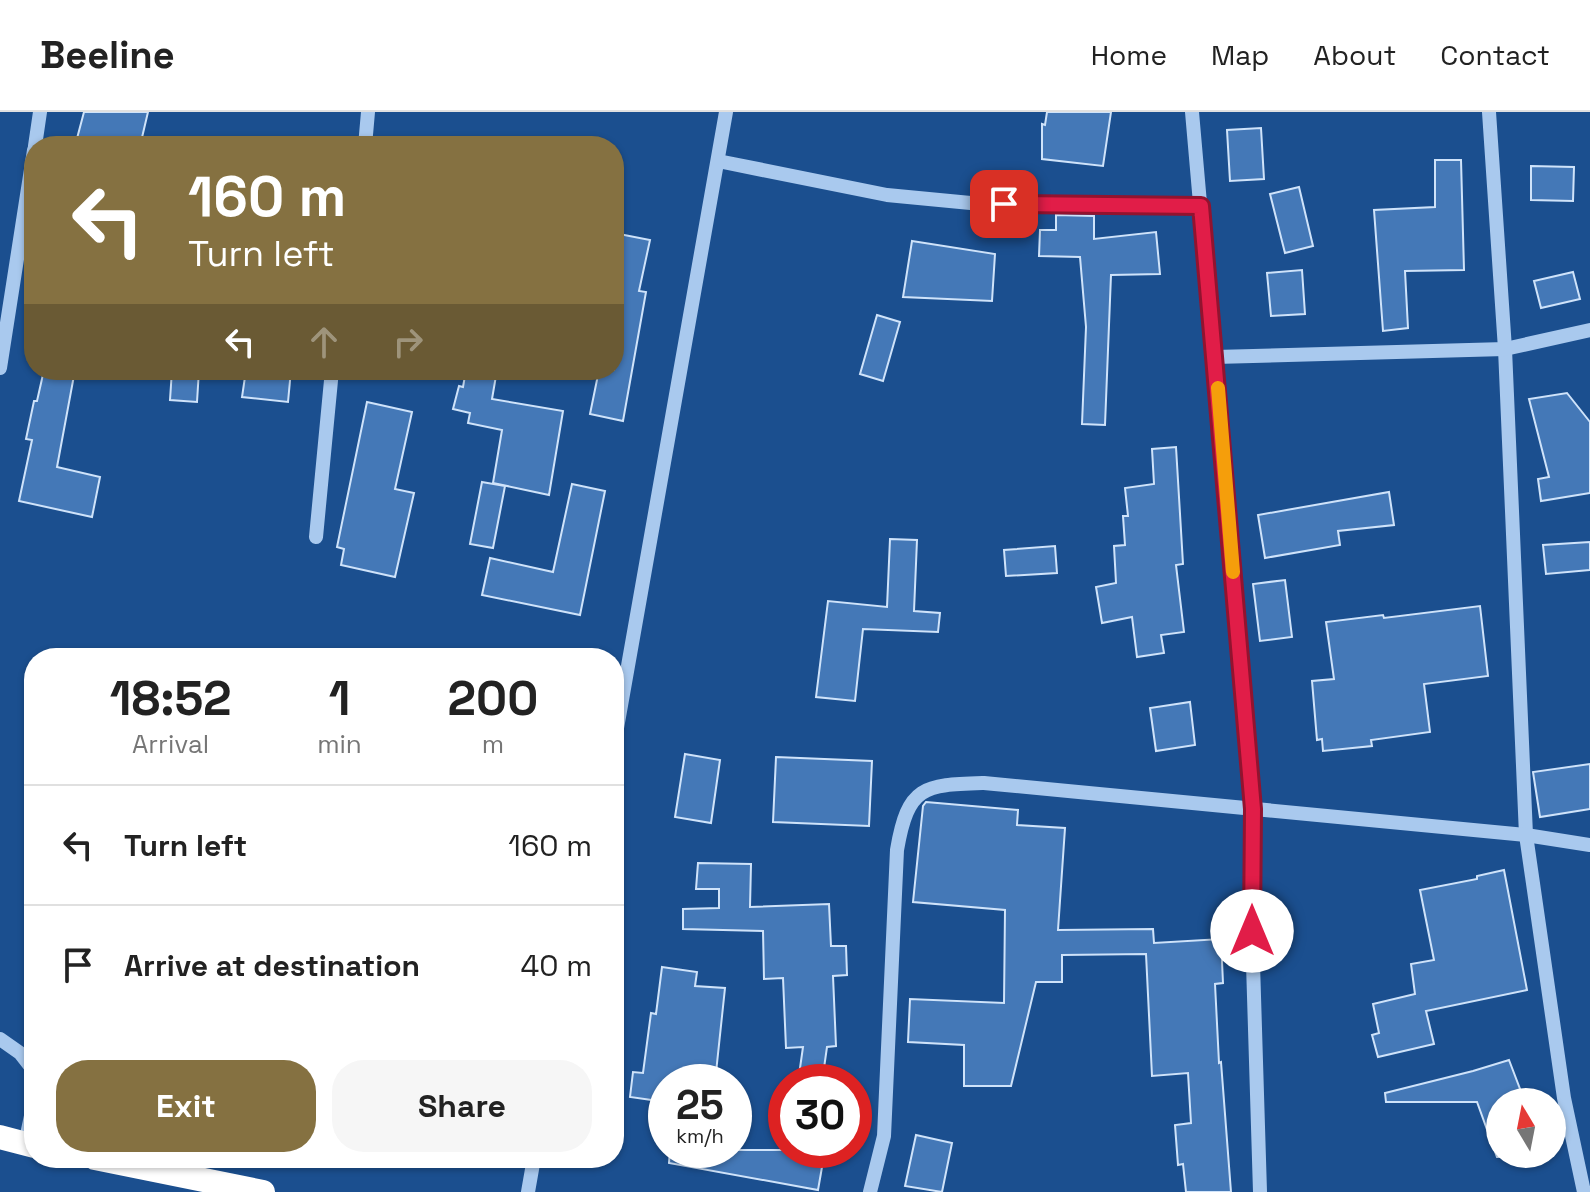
<!DOCTYPE html>
<html lang="en">
<head>
<meta charset="utf-8">
<style>
  :root { --surface:#fff; --page:#f6f6f6; --text:#222; --muted:#767676; --line:#e0e0e0; --accent:#857141 }
  body { margin:0; font-family:"Space Grotesk",sans-serif; background:var(--page); color:var(--text); height:100vh; display:flex; flex-direction:column; font-size:30px; white-space:nowrap }
  * { box-sizing:border-box; margin:0 }
  p { font-size:26px; color:var(--muted) }
  .icon { flex:none; width:44px; height:44px; fill:none; stroke:currentColor; stroke-width:2; stroke-linecap:round; stroke-linejoin:round }
  .map { position:relative; flex:1; overflow:hidden }
  .details { position:absolute; left:24px; top:536px; width:600px; height:520px; display:flex; flex-direction:column; background:var(--surface); border-radius:32px; box-shadow:0 2px 6px #0004 }
  .details>* { flex:none }
  .banner { position:absolute; left:24px; top:24px; width:600px; height:244px; border-radius:32px; box-shadow:0 2px 6px #0004; background:#857141; color:#fff; overflow:hidden }
  .needle { width:52px; rotate:350deg }
  .fabs { position:absolute; left:1486px; top:976px; display:grid; gap:16px }
  .fabs a { display:grid; place-items:center; width:80px; height:80px; border-radius:50%; background:var(--surface); box-shadow:0 2px 6px #0004; font-size:40px }
  .speed { position:absolute; left:648px; top:952px; display:flex; gap:16px; font-size:40px; font-weight:700; text-align:center }
  .speed>* { display:grid; place-content:center; width:104px; height:104px; border-radius:50%; background:var(--surface); box-shadow:0 2px 6px #0004; line-height:1 }
  .speed small { font-size:20px; font-weight:400 }
  .speed .limit { border:12px solid #d22; background:#fff; color:#111 }
  .pin { position:absolute; display:grid; place-items:center; width:68px; height:68px; color:#fff; margin:-34px; border-radius:16px; box-shadow:0 4px 12px #0006 }
  .me { position:absolute; width:88px; margin:-44px; rotate:0deg; stroke-linejoin:round; filter:drop-shadow(0 0 6px #0008) }
  .turn { display:flex; align-items:center; gap:28px; height:168px; padding:0 32px; font-size:36px }
  .turn .icon { width:104px; height:104px; stroke-width:2.5 }
  .turn b { display:block; font-size:56px; line-height:68px }
  .lanes { display:flex; align-items:center; height:76px; padding:0 32px; background:#0003; justify-content:center; gap:40px; direction:ltr }
  .lanes .off { opacity:.35 }
  .eta { display:flex; justify-content:space-evenly; align-items:center; height:136px; text-align:center }
  .eta b { font-size:48px; font-weight:700; line-height:56px }
  .primary-button { display:flex; gap:16px; margin-top:auto; padding:16px 32px }
  .primary-button a { flex:1; height:92px; border-radius:32px; background:var(--accent); color:#fff; font-size:32px; font-weight:700; line-height:92px; text-align:center }
  .primary-button a+a { background:var(--page); color:var(--text) }
  ul { padding:0; list-style:none }
  li { display:flex; align-items:center; gap:24px; height:120px; padding:0 32px; border-top:2px solid var(--line) }
  li div { flex:1 }
  li b { display:block; font-size:30px }
  li em { font-style:normal }
  header { display:flex; align-items:center; gap:48px; box-sizing:border-box; height:112px; padding:0 40px; background:var(--surface); border-bottom:2px solid var(--line) }
  header strong { font-size:38px }
  nav { display:flex; gap:44px; margin-inline-start:auto; font-size:28px }
  .map>svg:first-child { display:block }
  .building { fill:#4478b7; stroke:#cfe3fa; stroke-width:2 }
  .lines { fill:none; stroke-linecap:round; stroke-linejoin:round }
  .minor { stroke:#a9c9ee; stroke-width:14 }
  .highway { stroke:#fff; stroke-width:24 }
  .route-casing { stroke:#92132f; stroke-width:20 }
  .route { stroke:#e11d48; stroke-width:14 }
  .slow { stroke:#f59e0b; stroke-width:14 }
</style>
</head>
<body>
<header>
<strong>Beeline</strong>
<nav><a>Home</a><a>Map</a><a>About</a><a>Contact</a></nav>
</header>
<div class="map">
<svg width="1590" height="1080" viewBox="0 0 1590 1080">
  <rect width="100%" height="100%" fill="#1b4f8f"/>
  <g class="building">
    <polygon points="84,0 148,0 140,34 75,34"/>
    <polygon points="1047,0 1111,0 1103,54 1042,47 1042,12 1045,13"/>
    <polygon points="1261,16 1264,67 1230,69 1227,18"/>
    <polygon points="1435,48 1461,48 1464,158 1405,159 1408,216 1383,219 1374,98 1435,95"/>
    <polygon points="1531,54 1574,55 1573,89 1531,88"/>
    <polygon points="1299,75 1313,134 1285,141 1270,82"/>
    <polygon points="1056,103 1094,104 1094,127 1156,120 1160,162 1111,163 1105,313 1082,312 1086,215 1080,145 1039,144 1040,118 1056,118"/>
    <polygon points="614,121 650,128 639,179 646,180 623,309 590,302 599,258 614,258"/>
    <polygon points="912,129 995,142 992,189 903,185"/>
    <polygon points="1302,158 1305,202 1271,204 1267,161"/>
    <polygon points="1573,160 1580,187 1541,196 1534,169"/>
    <polygon points="877,203 900,210 883,269 860,262"/>
    <polygon points="44,258 75,258 57,355 100,365 92,405 19,389 32,328 26,327 34,289 37,289"/>
    <polygon points="172,258 199,258 197,290 170,288"/>
    <polygon points="246,258 291,258 288,290 242,285"/>
    <polygon points="466,258 497,258 492,287 563,299 549,383 493,371 502,318 468,311 470,301 453,297 459,274 463,275"/>
    <polygon points="1567,281 1590,310 1590,381 1541,389 1538,367 1549,365 1529,287"/>
    <polygon points="367,290 412,300 395,377 414,381 395,465 341,453 344,437 337,435"/>
    <polygon points="1176,335 1183,452 1176,453 1184,520 1161,523 1164,541 1137,545 1132,505 1102,511 1096,475 1116,471 1114,434 1125,433 1123,404 1128,404 1125,376 1154,372 1152,337"/>
    <polygon points="482,370 505,374 493,436 470,432"/>
    <polygon points="572,372 605,379 580,503 482,483 490,446 553,460"/>
    <polygon points="1389,380 1394,413 1338,419 1340,433 1265,446 1258,403"/>
    <polygon points="890,427 917,428 914,499 940,501 938,520 863,517 855,589 816,585 828,489 887,495"/>
    <polygon points="1590,430 1590,458 1546,462 1543,433"/>
    <polygon points="1055,434 1057,461 1006,464 1004,438"/>
    <polygon points="1285,468 1292,525 1260,529 1253,472"/>
    <polygon points="1480,494 1488,564 1424,572 1430,620 1371,628 1372,634 1323,639 1322,627 1317,628 1312,569 1334,567 1326,510 1383,503 1384,506"/>
    <polygon points="1190,590 1195,633 1156,639 1150,596"/>
    <polygon points="685,642 720,648 711,711 675,705"/>
    <polygon points="776,645 872,649 869,714 773,710"/>
    <polygon points="1590,652 1590,697 1540,705 1533,660"/>
    <polygon points="926,690 1018,698 1017,713 1065,716 1058,818 1153,817 1154,831 1221,827 1223,871 1215,872 1219,951 1221,950 1231,1080 1186,1080 1183,1052 1178,1053 1175,1013 1191,1011 1188,961 1152,964 1146,842 1062,843 1062,870 1036,870 1011,974 964,974 964,933 908,930 910,887 1004,891 1005,798 913,790 923,694"/>
    <polygon points="698,751 751,752 750,795 829,792 831,834 846,834 847,863 833,864 836,934 827,935 822,970 798,970 803,935 786,936 783,866 764,867 763,819 683,817 683,797 719,796 719,777 696,777"/>
    <polygon points="1504,758 1527,878 1426,899 1434,932 1378,945 1372,923 1379,921 1373,892 1415,882 1411,852 1434,848 1420,778 1477,767 1477,764"/>
    <polygon points="662,855 697,860 695,874 725,876 715,970 666,970 666,990 630,985 633,960 643,961 651,901 656,902"/>
    <polygon points="1509,948 1525,990 1500,990 1500,1045 1497,1045 1477,990 1386,990 1385,981 1473,959"/>
    <polygon points="916,1023 952,1031 942,1080 905,1074"/>
    <polygon points="670,1038 825,1038 818,1078 669,1051"/>
  </g>
  <g class="lines">
    <g class="minor">
      <polyline points="1192,0 1253,697 1252,819 1260,1080"/>
      <polyline points="1489,0 1505,237 1526,723 1564,986 1584,1080"/>
      <polyline points="35,34 40,0"/>
      <polyline points="365,34 368,0"/>
      <polyline points="718,49 887,83 981,92 1201,94"/>
      <polyline points="1215,245 1505,237 1590,218"/>
      <polyline points="0,256 34,38"/>
      <polyline points="316,425 332,258"/>
      <polyline points="614,633 726,0"/>
      <polyline points="0,927 20,941 34,959"/>
      <polyline points="25,1032 34,990"/>
      <polyline points="528,1080 534,1046"/>
      <path d="M870 1080 884 1024 897 738C908 673 924 673 984 671L1526 723 1590 733"/>
    </g>
    <g class="highway">
      <polyline points="0,1025 34,1034"/>
      <polyline points="95,1046 263,1080"/>
    </g>
  </g>
  <g class="lines">
    <g class="route-casing">
      <polyline id="route" points="1004,92 1201,94 1253,697 1252,819"/>
    </g>
    <use href="#route" class="route"/>
    <polyline class="slow" points="1218,276 1233,460"/>
  </g>
</svg>
<div class="fabs">
<a><svg class="needle" viewBox="-14 -14 28 28"><path d="M0-13l5 13h-10z" fill="#e53935"/><path d="M0 13l5-13h-10z" fill="#767676"/></svg></a>
</div>
<div class="speed"><div>25<small>km/h</small></div><div class="limit">30</div></div>
<div class="pin" style="left:1004px;top:92px;background:#d93025"><svg class="icon" aria-label="arrive" viewBox="0 0 24 24"><path d="M6 21V4h12l-3 4 3 4H6"/></svg></div>
<svg class="me" style="left:1252px;top:819px" viewBox="-20 -20 40 40"><circle r="19" fill="#fff"/><path d="M0-13L10 11 0 6-10 11z" fill="#e11d48"/></svg>
<div class="banner">
<div class="turn"><svg class="icon" aria-label="left" viewBox="0 0 24 24"><path d="M17 20v-9H6M10 6l-5 5 5 5"/></svg><div><b>160 m</b>Turn left</div></div>
<div class="lanes"><svg class="icon" aria-label="left" viewBox="0 0 24 24"><path d="M17 20v-9H6M10 6l-5 5 5 5"/></svg><svg class="icon off" aria-label="ahead" viewBox="0 0 24 24"><path d="M12 20V5M6 11l6-6 6 6"/></svg><svg class="icon off" aria-label="right" viewBox="0 0 24 24"><path d="M7 20v-9h11M14 6l5 5-5 5"/></svg></div>
</div>
<section class="details">
<div class="eta">
<div><b>18:52</b><p>Arrival</p></div>
<div><b>1</b><p>min</p></div>
<div><b>200</b><p>m</p></div>
</div>
<ul>
<li><svg class="icon" aria-label="left" viewBox="0 0 24 24"><path d="M17 20v-9H6M10 6l-5 5 5 5"/></svg><div><b>Turn left</b></div><em>160 m</em></li>
<li><svg class="icon" aria-label="arrive" viewBox="0 0 24 24"><path d="M6 21V4h12l-3 4 3 4H6"/></svg><div><b>Arrive at destination</b></div><em>40 m</em></li>
</ul>
<div class="primary-button"><a>Exit</a><a>Share</a></div>
</section>
</div>
</body>
</html>
